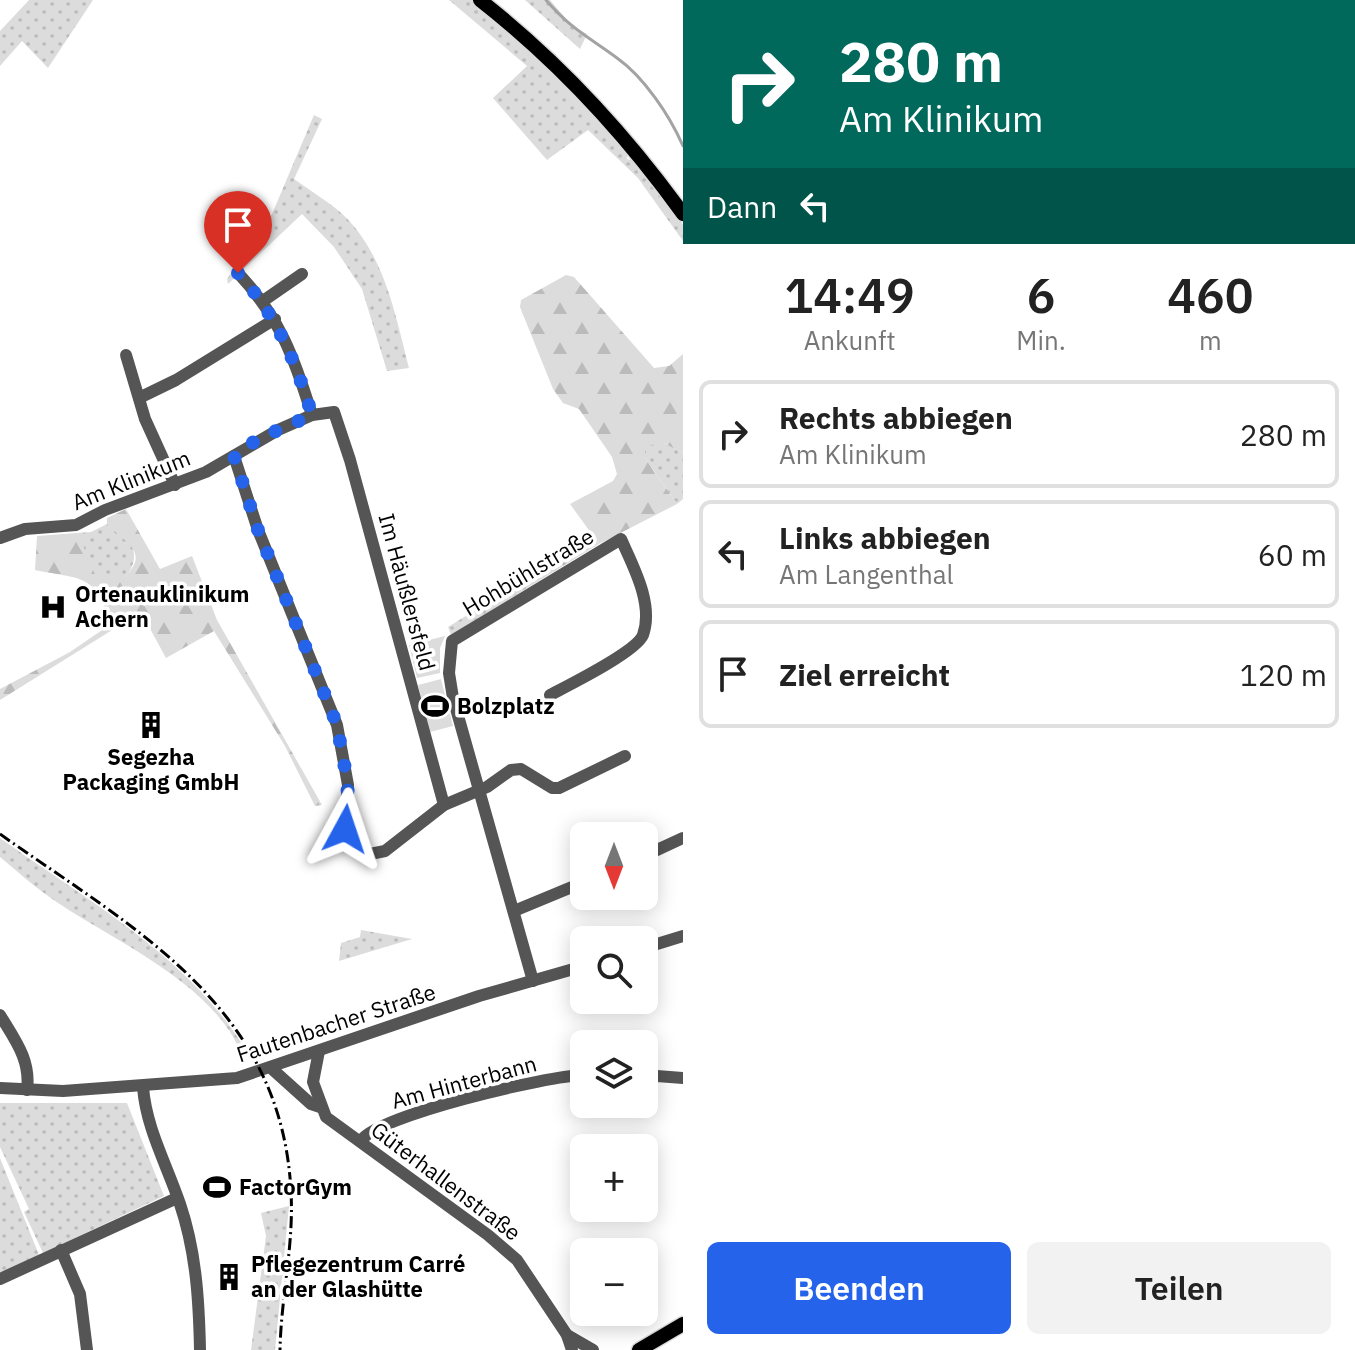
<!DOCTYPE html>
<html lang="de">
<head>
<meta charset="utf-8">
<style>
  :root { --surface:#fff; --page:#f2f2f2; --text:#222; --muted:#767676; --line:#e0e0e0; --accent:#2563eb }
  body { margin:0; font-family:"IBM Plex Sans",sans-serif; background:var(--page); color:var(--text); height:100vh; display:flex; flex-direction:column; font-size:30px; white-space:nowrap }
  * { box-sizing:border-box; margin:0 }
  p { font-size:26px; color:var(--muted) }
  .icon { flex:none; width:44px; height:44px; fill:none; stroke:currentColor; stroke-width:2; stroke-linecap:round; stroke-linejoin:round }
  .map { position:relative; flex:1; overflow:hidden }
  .drawer { display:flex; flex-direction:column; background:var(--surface); width:672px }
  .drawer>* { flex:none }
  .banner { background:#00695c; color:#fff; overflow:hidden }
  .needle { width:52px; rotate:180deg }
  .controls { position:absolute; left:570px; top:822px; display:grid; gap:16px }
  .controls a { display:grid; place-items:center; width:88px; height:88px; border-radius:12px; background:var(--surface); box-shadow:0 4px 20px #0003; font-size:40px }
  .pin { position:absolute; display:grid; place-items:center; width:68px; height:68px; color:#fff; margin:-82px -34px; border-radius:50% 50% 50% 0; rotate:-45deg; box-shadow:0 0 8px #0007 }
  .pin .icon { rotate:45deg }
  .me { position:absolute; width:88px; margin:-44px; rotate:5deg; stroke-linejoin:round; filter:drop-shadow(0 0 6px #0008) }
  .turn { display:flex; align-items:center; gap:28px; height:168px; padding:0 24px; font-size:36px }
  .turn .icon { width:104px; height:104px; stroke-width:2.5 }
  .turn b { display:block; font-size:56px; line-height:68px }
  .then { display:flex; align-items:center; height:76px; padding:0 24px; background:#0003; gap:16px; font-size:30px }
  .eta { display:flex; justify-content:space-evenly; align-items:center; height:136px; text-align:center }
  .eta b { font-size:48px; font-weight:600; line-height:56px }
  .action { display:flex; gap:16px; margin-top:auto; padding:16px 24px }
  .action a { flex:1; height:92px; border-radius:12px; background:var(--accent); color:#fff; font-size:32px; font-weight:600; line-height:92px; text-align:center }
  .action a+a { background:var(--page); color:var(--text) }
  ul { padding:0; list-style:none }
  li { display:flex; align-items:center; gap:24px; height:108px; margin:0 16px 12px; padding:0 8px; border:4px solid var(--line); border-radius:12px }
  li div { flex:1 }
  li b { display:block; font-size:30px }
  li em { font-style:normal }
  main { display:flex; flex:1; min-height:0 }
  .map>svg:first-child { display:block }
  .grass { fill:url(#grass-dots) }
  .forest { fill:url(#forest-firs) }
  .park { fill:#dcdcdc }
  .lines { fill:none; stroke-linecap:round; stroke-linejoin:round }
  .stream { stroke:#a3a3a3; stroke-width:3 }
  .major-casing { stroke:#dbdbdb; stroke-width:17 }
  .minor { stroke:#555; stroke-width:12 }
  .major { stroke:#000; stroke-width:14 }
  .rail { stroke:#000; stroke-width:3; stroke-dasharray:12 4 2 4; stroke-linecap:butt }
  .route { stroke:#2563eb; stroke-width:14; stroke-dasharray:0 25.2 }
  .labels { text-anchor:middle; stroke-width:7; stroke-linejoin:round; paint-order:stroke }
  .street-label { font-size:22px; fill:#000; stroke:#fff }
  .poi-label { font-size:22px; font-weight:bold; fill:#000; stroke:#fff; text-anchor:start }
</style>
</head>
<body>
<main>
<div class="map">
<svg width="683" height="1350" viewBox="0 0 683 1350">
  <defs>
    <pattern id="grass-dots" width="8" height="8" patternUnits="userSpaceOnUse" patternTransform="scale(2)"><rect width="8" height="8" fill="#dcdcdc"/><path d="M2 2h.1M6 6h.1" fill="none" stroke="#bbb" stroke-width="1.8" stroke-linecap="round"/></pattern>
    <pattern id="forest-firs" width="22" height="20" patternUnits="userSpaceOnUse" patternTransform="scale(2)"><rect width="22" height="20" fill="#dcdcdc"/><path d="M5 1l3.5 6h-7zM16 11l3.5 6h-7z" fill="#bbb"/></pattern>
  </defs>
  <rect width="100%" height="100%" fill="#fff"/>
  <g class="grass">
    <polygon points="29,0 93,0 48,68 22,41 0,66 0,31"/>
    <polygon points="449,0 471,0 542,57 627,152 627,159 639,162 683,225 683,241 638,178 588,130 547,160 493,98 527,66"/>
    <polygon points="525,0 550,0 573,27 587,34 580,49"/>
    <path d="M314 115 322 119 294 179C309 190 326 200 340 212 384 251 395 314 409 368L387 371 362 289 334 247 302 214 228 284 227 279 272 214Z"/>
    <polygon points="649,443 663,443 683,453 683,499 677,504 645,458 645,446"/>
    <path d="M107 524C113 531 126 535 131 544 142 565 121 592 98 578 84 570 85 546 77 533L91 532Z"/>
    <polygon points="594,537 599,544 451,635 448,627"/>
    <path d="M0 838C85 899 185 954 242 1044L238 1046C205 978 107 938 48 896 31 884 16 870 0 857Z"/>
    <polygon points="361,930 412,939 339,961 341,943 360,937"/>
    <polygon points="0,1103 127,1103 164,1196 43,1253 24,1212 29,1209 0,1147"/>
    <polygon points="0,1158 39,1255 0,1273"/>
    <polygon points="289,1206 275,1350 251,1350 266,1236 261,1213"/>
  </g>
  <g class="forest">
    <polygon points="566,275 574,277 654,368 669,366 683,354 683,453 663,443 645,446 645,458 677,504 599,544 570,504 613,481 617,474 612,457 579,409 563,403 553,389 520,307 521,300"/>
    <path d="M126 509 160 569 192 556 217 620 322 805 315 806 285 746 214 631 166 658 141 612 0 700V689L70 652 111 624C94 573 84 580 35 570L37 536 77 533C87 548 86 563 98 578L124 577C152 552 123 541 107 524V518Z"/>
  </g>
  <g class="park">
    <polygon points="445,636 440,648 440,673 417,678 409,645"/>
    <polygon points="441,679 453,726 430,732 418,685"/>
  </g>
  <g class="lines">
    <path class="stream" d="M546 0C571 29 587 36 617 58 644 77 670 116 683 146"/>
    <g class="major-casing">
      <g id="major">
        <path d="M480 0C559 62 624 132 683 214"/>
        <polyline points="639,1350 683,1324"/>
      </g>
    </g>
    <g class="minor">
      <path d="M238 273C280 318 294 357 312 415"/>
      <polyline points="263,301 302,274"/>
      <polyline points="126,355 145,419 175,485"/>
      <polyline points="139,398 176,380 275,319"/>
      <polyline points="234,456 258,530 337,725 348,785 345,829 351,843 370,854 385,851 444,805 487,787 511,770 521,769 552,788 559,788 625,756"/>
      <polyline points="0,538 25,529 76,525 105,510 206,472 278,430 312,415 334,412 350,460 444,805"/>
      <polyline points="644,856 683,838"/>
      <polyline points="514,911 584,882"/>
      <polyline points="644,948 683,936"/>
      <path d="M533 981 453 698 449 673 452 641 621 539C633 566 654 604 643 635 636 652 569 685 550 695"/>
      <path d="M0 1015C15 1040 31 1060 27 1090"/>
      <polyline points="319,1051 313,1082 326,1117 488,1235 517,1260 567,1335 572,1350"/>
      <polyline points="271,1068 311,1104 320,1107"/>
      <polyline points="644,1075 683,1078"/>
      <path d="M143 1087C146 1128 167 1165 180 1204 196 1251 199 1300 200 1350"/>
      <polyline points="0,1088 63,1091 237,1078 479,996 584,966"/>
      <path d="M361 1141C375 1116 550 1075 584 1075"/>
      <polyline points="61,1250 80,1294 87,1350"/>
      <polyline points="0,1279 177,1198"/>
      <polyline points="567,1335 593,1350"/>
    </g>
    <use href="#major" class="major"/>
    <path class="rail" d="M0 834C134 929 282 1006 291 1192 294 1245 281 1297 280 1350"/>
  </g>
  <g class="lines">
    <path class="route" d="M238 273C277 316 295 360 312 415L258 439 234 456 258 530 337 725 348 785 345 829"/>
  </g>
  <defs>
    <g id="hospital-bare" transform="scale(2.16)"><path d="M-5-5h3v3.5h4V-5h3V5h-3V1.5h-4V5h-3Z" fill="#000" stroke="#fff" stroke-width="2.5" paint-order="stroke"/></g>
    <g id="stadium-bare" transform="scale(2.16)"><path d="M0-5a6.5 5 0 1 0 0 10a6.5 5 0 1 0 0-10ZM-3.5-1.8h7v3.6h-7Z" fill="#000" stroke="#fff" stroke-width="2.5" paint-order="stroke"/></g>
    <g id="building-bare" transform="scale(2.16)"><path d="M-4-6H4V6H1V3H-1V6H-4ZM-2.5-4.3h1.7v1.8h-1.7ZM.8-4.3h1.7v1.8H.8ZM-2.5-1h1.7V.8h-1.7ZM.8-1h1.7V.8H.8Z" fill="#000" stroke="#fff" stroke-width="2.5" paint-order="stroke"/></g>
  </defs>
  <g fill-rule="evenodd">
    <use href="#hospital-bare" x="53" y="607"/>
    <use href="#stadium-bare" x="435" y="706"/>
    <use href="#building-bare" x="151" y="725"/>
    <use href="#stadium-bare" x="217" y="1187"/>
    <use href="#building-bare" x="229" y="1277"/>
  </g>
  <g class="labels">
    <g class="street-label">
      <text transform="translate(131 480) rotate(-22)" y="8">Am Klinikum</text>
      <text transform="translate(528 572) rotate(-31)" y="8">Hohbühlstraße</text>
      <text transform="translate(407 592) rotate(75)" y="8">Im Häußlersfeld</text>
      <text transform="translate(336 1023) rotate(-18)" y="8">Fautenbacher Straße</text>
      <text transform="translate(464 1082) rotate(-15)" y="8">Am Hinterbann</text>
      <text transform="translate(446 1181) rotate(37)" y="8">Güterhallenstraße</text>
    </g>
    <g class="poi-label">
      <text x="75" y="602">Ortenauklinikum<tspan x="75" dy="25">Achern</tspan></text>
      <text x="457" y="714">Bolzplatz</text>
      <text x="151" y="765" text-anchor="middle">Segezha<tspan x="151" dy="25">Packaging GmbH</tspan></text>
      <text x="239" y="1195">FactorGym</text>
      <text x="251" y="1272">Pflegezentrum Carré<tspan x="251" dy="25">an der Glashütte</tspan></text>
    </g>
  </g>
</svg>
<div class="controls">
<a><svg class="needle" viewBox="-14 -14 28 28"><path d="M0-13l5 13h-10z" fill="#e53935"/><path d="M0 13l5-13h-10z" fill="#767676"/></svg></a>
<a><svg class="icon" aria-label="search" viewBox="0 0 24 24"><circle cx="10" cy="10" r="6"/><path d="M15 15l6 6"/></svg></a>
<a><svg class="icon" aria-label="layers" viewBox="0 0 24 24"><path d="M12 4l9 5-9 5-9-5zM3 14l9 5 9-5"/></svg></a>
<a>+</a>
<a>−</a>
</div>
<div class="pin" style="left:238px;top:273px;background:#d93025"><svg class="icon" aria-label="arrive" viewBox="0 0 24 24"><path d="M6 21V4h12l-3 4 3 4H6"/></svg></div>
<svg class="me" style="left:345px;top:829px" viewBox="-20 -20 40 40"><path d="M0-17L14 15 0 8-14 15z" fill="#2563eb" stroke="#fff" stroke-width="4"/></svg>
</div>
<section class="drawer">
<div class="banner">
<div class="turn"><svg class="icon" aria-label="right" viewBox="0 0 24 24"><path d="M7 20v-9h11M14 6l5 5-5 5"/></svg><div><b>280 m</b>Am Klinikum</div></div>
<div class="then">Dann<svg class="icon" aria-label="left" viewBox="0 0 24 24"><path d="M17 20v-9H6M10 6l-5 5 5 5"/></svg></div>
</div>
<div class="eta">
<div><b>14:49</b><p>Ankunft</p></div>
<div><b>6</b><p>Min.</p></div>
<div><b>460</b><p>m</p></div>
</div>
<ul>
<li><svg class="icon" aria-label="right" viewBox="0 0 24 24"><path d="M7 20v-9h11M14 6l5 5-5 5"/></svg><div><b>Rechts abbiegen</b><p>Am Klinikum</p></div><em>280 m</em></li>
<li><svg class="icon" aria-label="left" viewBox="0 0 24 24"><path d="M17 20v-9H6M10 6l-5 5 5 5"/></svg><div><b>Links abbiegen</b><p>Am Langenthal</p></div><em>60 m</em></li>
<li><svg class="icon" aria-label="arrive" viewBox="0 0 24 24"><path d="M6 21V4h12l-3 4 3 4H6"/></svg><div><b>Ziel erreicht</b></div><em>120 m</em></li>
</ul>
<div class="action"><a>Beenden</a><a>Teilen</a></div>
</section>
</main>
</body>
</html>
